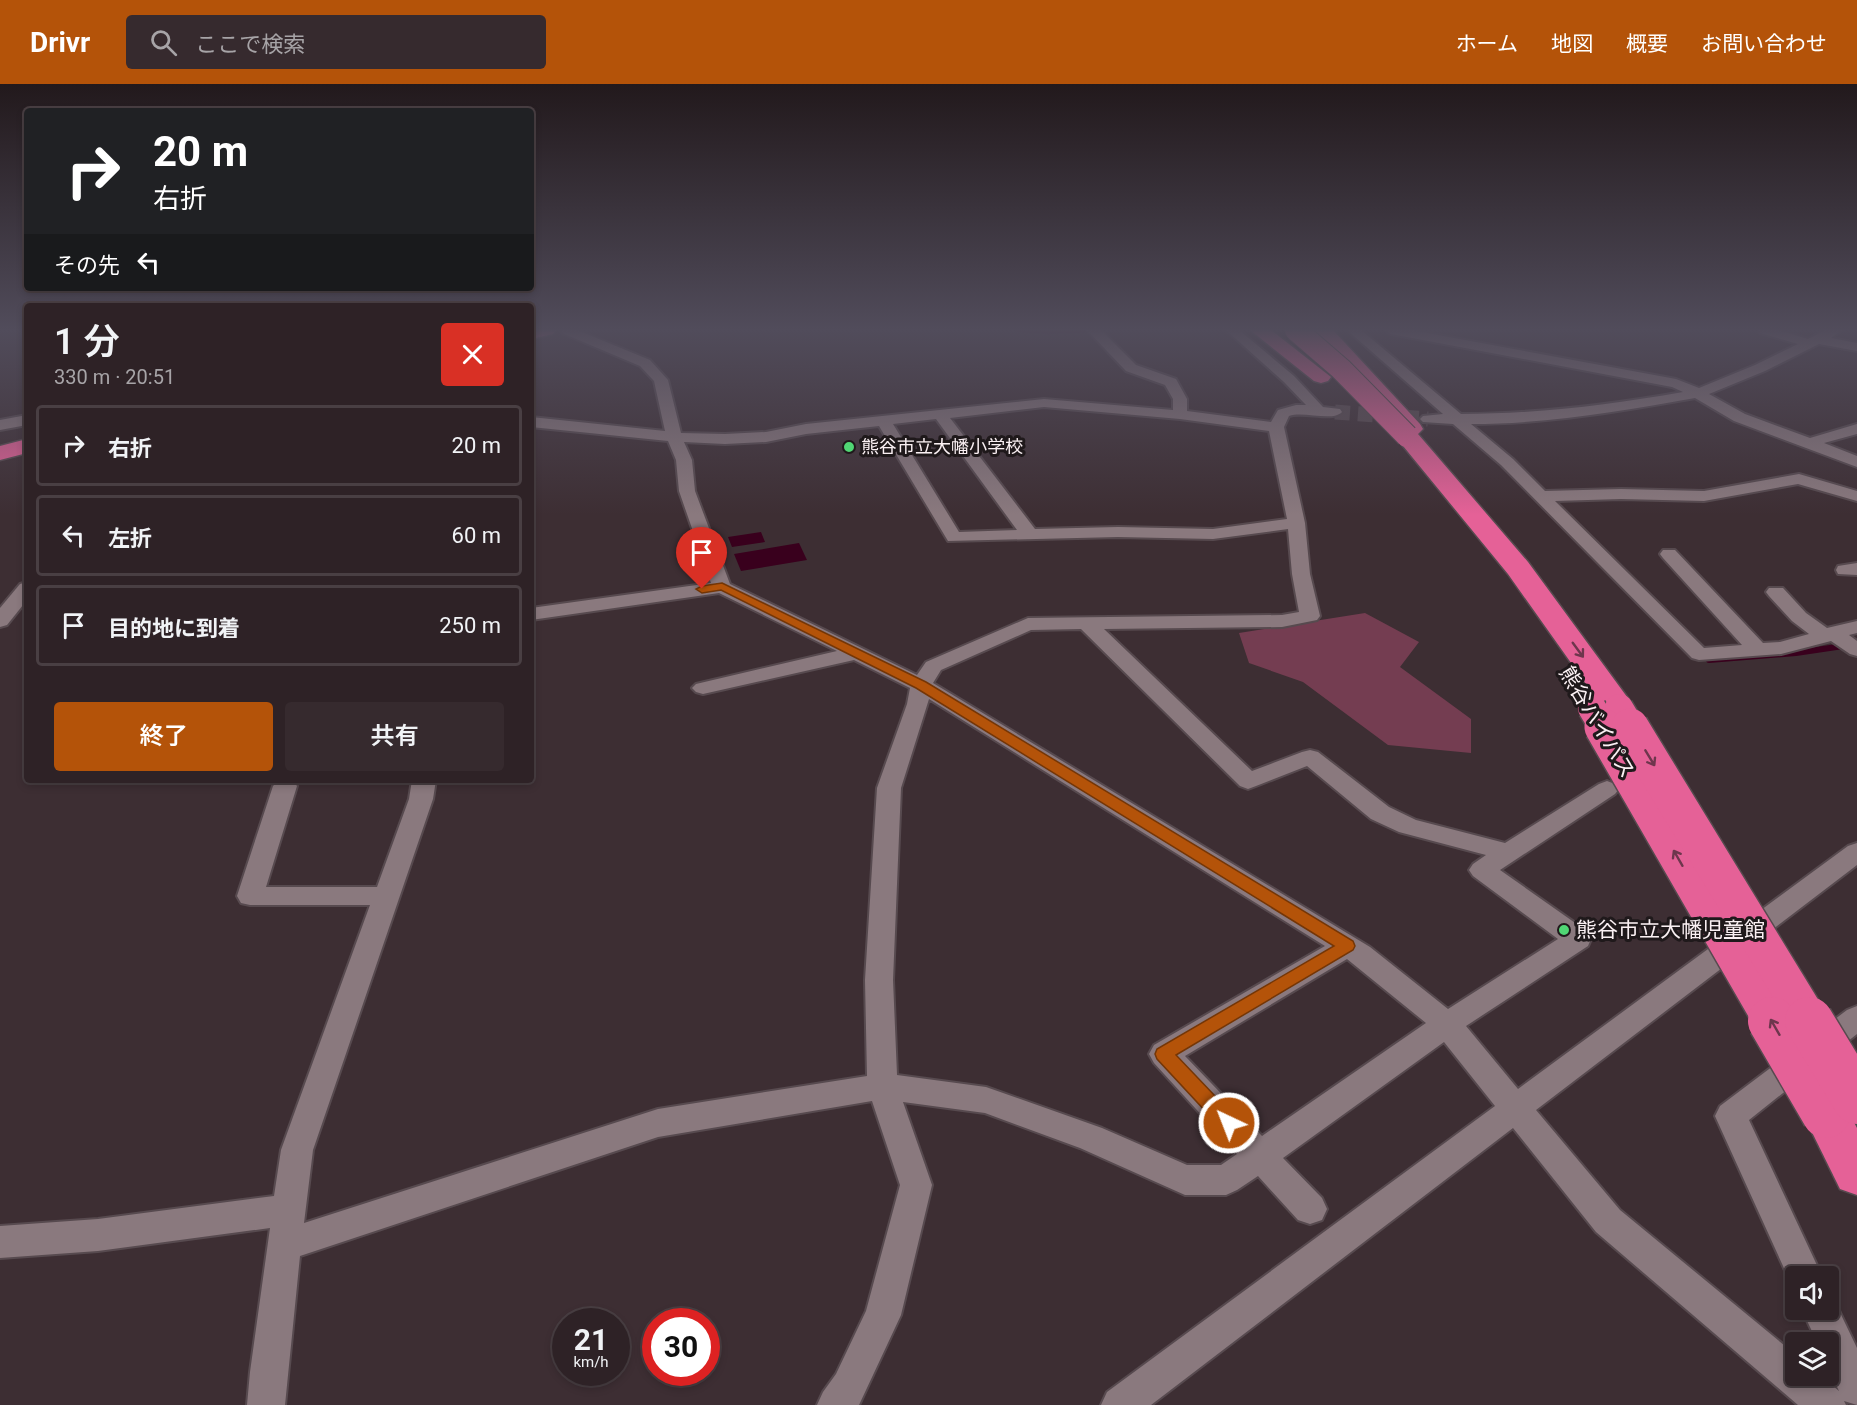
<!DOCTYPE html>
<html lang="ja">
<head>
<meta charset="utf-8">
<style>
  :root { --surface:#2e2226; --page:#362a2e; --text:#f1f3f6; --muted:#a7a4a7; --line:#493f43; --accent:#b45309 }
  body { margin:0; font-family:Roboto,"Noto Sans JP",sans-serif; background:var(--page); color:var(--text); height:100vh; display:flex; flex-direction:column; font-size:22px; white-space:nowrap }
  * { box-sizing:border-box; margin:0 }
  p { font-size:20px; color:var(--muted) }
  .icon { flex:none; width:33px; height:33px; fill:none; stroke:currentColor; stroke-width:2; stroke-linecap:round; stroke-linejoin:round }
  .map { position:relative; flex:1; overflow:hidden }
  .drawer { position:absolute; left:24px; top:219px; width:510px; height:480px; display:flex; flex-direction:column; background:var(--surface); border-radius:6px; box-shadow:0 3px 9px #0003,0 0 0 2px var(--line) }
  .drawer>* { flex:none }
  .top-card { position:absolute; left:24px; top:24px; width:510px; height:183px; border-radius:6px; box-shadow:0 3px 9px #0003,0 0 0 2px var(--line); background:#202124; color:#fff; overflow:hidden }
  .buttons { position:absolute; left:1785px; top:1182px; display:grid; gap:12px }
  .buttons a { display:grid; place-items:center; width:54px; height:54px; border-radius:6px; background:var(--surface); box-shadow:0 3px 9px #0003,0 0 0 2px var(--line); font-size:30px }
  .speed { position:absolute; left:552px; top:1224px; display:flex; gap:12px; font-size:30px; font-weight:700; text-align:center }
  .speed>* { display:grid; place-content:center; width:78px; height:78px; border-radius:50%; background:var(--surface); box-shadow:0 3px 9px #0003,0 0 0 2px var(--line); line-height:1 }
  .speed small { font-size:15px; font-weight:400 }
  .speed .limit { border:9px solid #d22; background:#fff; color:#111 }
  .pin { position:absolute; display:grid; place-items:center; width:51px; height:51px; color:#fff; margin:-62px -26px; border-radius:50% 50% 50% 0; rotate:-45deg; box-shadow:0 0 6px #0007 }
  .pin .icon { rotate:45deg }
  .me { position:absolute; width:66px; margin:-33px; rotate:317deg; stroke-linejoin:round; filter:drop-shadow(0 0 4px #0008) }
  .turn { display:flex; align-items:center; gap:21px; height:126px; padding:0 30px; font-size:27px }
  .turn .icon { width:78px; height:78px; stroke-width:2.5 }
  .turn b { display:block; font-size:42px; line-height:51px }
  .then { display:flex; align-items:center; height:57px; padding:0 30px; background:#0003; gap:12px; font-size:22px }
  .round { display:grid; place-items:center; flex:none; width:63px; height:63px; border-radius:6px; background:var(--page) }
  .head { display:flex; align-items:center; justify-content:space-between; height:102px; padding:0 30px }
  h1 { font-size:36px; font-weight:600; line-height:45px }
  .cta { display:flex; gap:12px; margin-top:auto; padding:12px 30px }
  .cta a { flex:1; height:69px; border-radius:6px; background:var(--accent); color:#fff; font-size:24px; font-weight:600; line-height:69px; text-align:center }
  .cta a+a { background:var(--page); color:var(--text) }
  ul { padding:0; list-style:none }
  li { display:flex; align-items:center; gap:18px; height:81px; margin:0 12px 9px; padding:0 18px; border:3px solid var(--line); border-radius:6px }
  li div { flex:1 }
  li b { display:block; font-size:22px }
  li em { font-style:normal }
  header { display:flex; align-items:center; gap:36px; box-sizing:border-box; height:84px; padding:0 30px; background:var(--accent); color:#fff }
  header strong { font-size:28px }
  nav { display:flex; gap:33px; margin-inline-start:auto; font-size:21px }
  .search { width:420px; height:54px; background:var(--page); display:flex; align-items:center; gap:15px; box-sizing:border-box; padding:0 21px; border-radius:6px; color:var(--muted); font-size:22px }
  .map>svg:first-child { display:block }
  .green { fill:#743d51 }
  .water { fill:#39001d }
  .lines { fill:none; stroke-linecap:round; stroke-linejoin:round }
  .stream-far1 { stroke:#39001d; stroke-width:4.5 }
  .stream { stroke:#39001d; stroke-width:6 }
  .minor-tunnel { stroke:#594b50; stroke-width:15; stroke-dasharray:15 8; stroke-linecap:butt }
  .minor-casing { stroke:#574a4f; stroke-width:4 }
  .highway-casing { stroke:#574a4f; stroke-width:3 }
  .minor { fill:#8a797e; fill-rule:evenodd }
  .highway { fill:#e56197; fill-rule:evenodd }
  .highway-bridge-far3-casing { stroke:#574a4f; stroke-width:24; stroke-linecap:butt }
  .highway-bridge-far2-casing { stroke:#574a4f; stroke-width:31; stroke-linecap:butt }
  .highway-bridge-far1-casing { stroke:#574a4f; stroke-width:40; stroke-linecap:butt }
  .highway-bridge-casing { stroke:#574a4f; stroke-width:51; stroke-linecap:butt }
  .highway-bridge-far3 { stroke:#e56197; stroke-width:22 }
  .highway-bridge-far2 { stroke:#e56197; stroke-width:28 }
  .highway-bridge-far1 { stroke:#e56197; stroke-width:37 }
  .highway-bridge { stroke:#e56197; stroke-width:48 }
  .oneway { stroke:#6e364d }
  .route { fill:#b45309; stroke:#753606; stroke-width:1.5 }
  .poi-dot { fill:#50d674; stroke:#1f191b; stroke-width:2 }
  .labels { text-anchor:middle; stroke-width:6; stroke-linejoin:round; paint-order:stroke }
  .far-poi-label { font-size:18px; fill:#faf0f3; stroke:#1f191b; text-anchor:start }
  .street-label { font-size:21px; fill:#faf0f3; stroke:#1f191b }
  .poi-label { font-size:21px; fill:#faf0f3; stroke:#1f191b; text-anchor:start }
</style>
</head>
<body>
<header>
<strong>Drivr</strong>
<div class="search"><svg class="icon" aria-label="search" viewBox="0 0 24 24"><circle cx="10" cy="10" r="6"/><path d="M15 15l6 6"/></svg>ここで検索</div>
<nav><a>ホーム</a><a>地図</a><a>概要</a><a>お問い合わせ</a></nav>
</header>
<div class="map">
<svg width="1857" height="1321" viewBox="0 0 1857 1321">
  <rect width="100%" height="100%" fill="#3d2e33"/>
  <polygon class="green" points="1365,529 1419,558 1400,583 1471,635 1471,669 1388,661 1303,598 1249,579 1239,549"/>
  <g class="water">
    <polygon points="761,448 765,458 732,463 728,453"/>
    <polygon points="799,459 807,476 741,487 734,470"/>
  </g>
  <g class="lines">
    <polyline class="stream-far1" points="1018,246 1048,248 1093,246"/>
    <polyline class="stream" points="1709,576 1796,569 1857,560"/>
    <polyline class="minor-tunnel" points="1335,328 1428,335"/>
    <g class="minor-casing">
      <g id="minor">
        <path d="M561 246H577L650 276 668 296 681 349 725 350 766 348 806 340 1044 315 1173 326V315L1165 301 1126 287 1087 246H1101L1136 281 1176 295 1187 315V327L1271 338 1278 326 1296 321H1306L1284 298 1226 246H1239L1294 292 1323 323 1340 325 1342 328C1333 338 1304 327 1289 332L1284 343 1305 439 1310 490 1320 532 1317 536 1282 543 1104 545 1252 687 1302 668 1310 666 1318 668 1389 723 1416 736 1505 759 1599 700 1607 697 1615 700 1619 705 1615 710 1500 786 1588 848 1591 855 1588 862 1466 942 1518 1005 1848 762 1857 759V781L1536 1026 1620 1126 1796 1271V1292H1821L1839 1307 1828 1284V1258H1817L1802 1226H1828V1212L1833 1214 1857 1264V1321L1844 1317 1846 1321H1798L1596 1148 1513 1044 1151 1321H1101L1107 1308 1495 1022 1444 958 1283 1074 1322 1114 1327 1125 1322 1136 1310 1140 1298 1136 1258 1092 1237 1106 1226 1111H1185L1080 1064 985 1029 903 1018 932 1101 901 1231 859 1321H817L823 1308 836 1290 866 1227 900 1101 872 1017 658 1053 300 1172 285 1321H247L250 1288 270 1144 98 1167 0 1174V1142L98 1135 274 1112 281 1066 370 821H250L241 819 237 812 273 702 279 696 293 697 297 702 266 803H377L409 715 412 696H436L433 715 313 1066 304 1139 658 1025 867 992 865 896 877 704 907 620 910 604 854 576 703 610 696 608 692 604 696 600 837 567 719 509 531 536V524L711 499 679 407 676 376 668 357 531 343V333L665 347 654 297 640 282 562 249ZM1044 323 1180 335 1269 347 1287 435 1213 445 1118 443 1035 445 950 334ZM936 335 1017 446 959 448 893 340ZM879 342 948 457 1118 453 1213 455 1288 445 1292 490 1299 528 1282 531 1028 534 926 578 917 591 730 500 695 407 692 376 684 358 725 360 766 358 806 350ZM1081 545 1240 702 1248 705 1256 702 1307 682 1371 735 1399 748 1486 771 1473 780 1469 786 1473 792 1558 855 1448 925 1370 863 933 599 941 586 1031 546ZM929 615 1325 862 1154 961 1149 970 1154 979 1237 1070 1221 1081H1187L1102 1044 986 1003 897 991 893 896 901 704ZM1347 875 1426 939 1262 1052 1185 972Z"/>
        <path d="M1347 246H1361L1461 330C1536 330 1609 321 1683 308L1672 303 1391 250 1385 246H1411L1676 295 1699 304 1755 281 1798 260 1760 249 1759 246H1778L1808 255 1826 246H1842L1831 254 1857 259V267L1819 260 1765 287 1709 310 1745 330 1810 354 1857 340V350L1824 359 1857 372V383L1734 337 1695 314C1621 327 1547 340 1471 340L1513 375 1545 407 1621 405 1704 407 1799 390 1857 407V417L1798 400 1704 417 1621 415 1555 417 1704 564 1742 561 1663 474 1660 470 1663 466H1675L1763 559 1780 558 1809 550 1792 537 1769 512 1766 508 1769 504H1783L1806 529 1827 544 1857 537V549L1849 551 1857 557V572L1850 570 1831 557 1781 570 1699 576 1692 574 1501 381 1453 340 1423 338 1420 335 1423 332 1443 330Z"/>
        <polygon points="27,331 27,341 0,346 0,336"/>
        <polygon points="1857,479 1857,491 1838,490 1836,486 1838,482"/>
        <polygon points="27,498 27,516 7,541 0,543 0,524 20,500"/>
        <polygon points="1857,922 1857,950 1749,1036 1822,1192 1796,1192 1796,1205 1793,1204 1715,1032 1720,1022 1847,926"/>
      </g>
    </g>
    <g class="highway-casing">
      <g id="highway">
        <polygon points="531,246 556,246 553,250 531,255"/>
        <polygon points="1250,246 1271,246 1331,293 1328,297 1321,299 1314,297"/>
        <polygon points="1314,246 1333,246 1420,340 1423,345 1418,350 1528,478 1630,617 1635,624 1630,631 1619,634 1608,631 1508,490 1399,357 1396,352 1401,347"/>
        <polygon points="27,355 27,369 0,376 0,362"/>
        <polygon points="1826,1010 1842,1016 1857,1044 1857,1111 1840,1105 1803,1030 1810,1016"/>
      </g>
    </g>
    <use href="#minor" class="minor"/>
    <use href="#highway" class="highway"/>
    <g class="highway-bridge-far3-casing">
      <polyline id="highway-bridge-far3" points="1296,246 1341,285 1407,352"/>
    </g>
    <g class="highway-bridge-far2-casing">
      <g id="highway-bridge-far2">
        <polyline points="1592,624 1604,644"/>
        <polyline points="1619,624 1631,644"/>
      </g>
    </g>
    <g class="highway-bridge-far1-casing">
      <g id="highway-bridge-far1">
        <polyline points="1603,643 1773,938"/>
        <polyline points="1630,643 1810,938"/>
      </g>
    </g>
    <g class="highway-bridge-casing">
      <g id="highway-bridge">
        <polyline points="1772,937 1826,1030"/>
        <polyline points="1809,937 1857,1016"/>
      </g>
    </g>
    <use href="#highway-bridge-far3" class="highway-bridge-far3"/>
    <use href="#highway-bridge-far2" class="highway-bridge-far2"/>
    <use href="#highway-bridge-far1" class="highway-bridge-far1"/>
    <use href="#highway-bridge" class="highway-bridge"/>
  </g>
  <defs><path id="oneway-shaft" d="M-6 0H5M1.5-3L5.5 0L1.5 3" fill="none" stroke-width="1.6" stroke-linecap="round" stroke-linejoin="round" transform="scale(1.5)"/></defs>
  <g class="oneway">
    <use href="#oneway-shaft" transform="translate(1578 566) rotate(54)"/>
    <use href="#oneway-shaft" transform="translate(1650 674) rotate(59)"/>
    <use href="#oneway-shaft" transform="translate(1678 774) rotate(-120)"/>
    <use href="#oneway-shaft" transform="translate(1775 943) rotate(-120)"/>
  </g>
  <linearGradient id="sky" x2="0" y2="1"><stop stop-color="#22191c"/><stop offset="0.57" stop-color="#514c5b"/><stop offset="1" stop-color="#514c5b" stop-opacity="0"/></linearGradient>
  <rect width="1857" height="431" fill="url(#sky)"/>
  <polygon class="route" points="722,499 926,598 1353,857 1355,862 1353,866 1176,971 1235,1033 1238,1039 1235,1045 1229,1047 1222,1045 1157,975 1155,970 1157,965 1334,862 916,604 721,506 702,509 696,505 702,502"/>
  <g class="poi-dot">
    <circle cx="849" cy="363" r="6"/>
    <circle cx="1564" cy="846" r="6"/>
  </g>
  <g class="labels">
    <g class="far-poi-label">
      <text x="861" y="369">熊谷市立大幡小学校</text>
    </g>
    <g class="street-label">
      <text transform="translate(1597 638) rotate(59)" y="7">熊谷バイパス</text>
    </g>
    <g class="poi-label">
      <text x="1576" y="853">熊谷市立大幡児童館</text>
    </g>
  </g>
</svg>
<div class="buttons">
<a><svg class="icon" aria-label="sound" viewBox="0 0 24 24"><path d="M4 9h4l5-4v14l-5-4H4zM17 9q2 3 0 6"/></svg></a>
<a><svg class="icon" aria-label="layers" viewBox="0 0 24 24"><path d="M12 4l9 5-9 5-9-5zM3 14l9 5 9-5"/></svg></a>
</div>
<div class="speed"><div>21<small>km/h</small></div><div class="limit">30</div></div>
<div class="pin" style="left:702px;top:505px;background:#d93025"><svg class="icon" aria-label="arrive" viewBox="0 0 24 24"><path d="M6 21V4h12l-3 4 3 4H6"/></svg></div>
<svg class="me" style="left:1229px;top:1039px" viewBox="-20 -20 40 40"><circle r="17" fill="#b45309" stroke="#fff" stroke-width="3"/><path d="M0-11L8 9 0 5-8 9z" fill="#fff"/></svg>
<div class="top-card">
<div class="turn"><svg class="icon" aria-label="right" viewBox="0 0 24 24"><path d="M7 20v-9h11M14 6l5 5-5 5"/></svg><div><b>20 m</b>右折</div></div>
<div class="then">その先<svg class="icon" aria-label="left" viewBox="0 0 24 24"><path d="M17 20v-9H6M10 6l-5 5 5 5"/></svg></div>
</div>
<section class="drawer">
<div class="head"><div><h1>1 分</h1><p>330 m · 20:51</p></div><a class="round" style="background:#d93025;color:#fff"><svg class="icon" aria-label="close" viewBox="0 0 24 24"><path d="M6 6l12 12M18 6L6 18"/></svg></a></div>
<ul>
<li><svg class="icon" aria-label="right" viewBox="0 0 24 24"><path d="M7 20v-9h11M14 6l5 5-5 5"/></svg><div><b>右折</b></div><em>20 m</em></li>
<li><svg class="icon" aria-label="left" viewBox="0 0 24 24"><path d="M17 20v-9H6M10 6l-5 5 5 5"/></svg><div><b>左折</b></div><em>60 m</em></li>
<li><svg class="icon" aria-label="arrive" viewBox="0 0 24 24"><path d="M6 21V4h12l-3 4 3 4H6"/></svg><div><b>目的地に到着</b></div><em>250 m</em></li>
</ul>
<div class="cta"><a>終了</a><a>共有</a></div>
</section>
</div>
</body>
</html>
